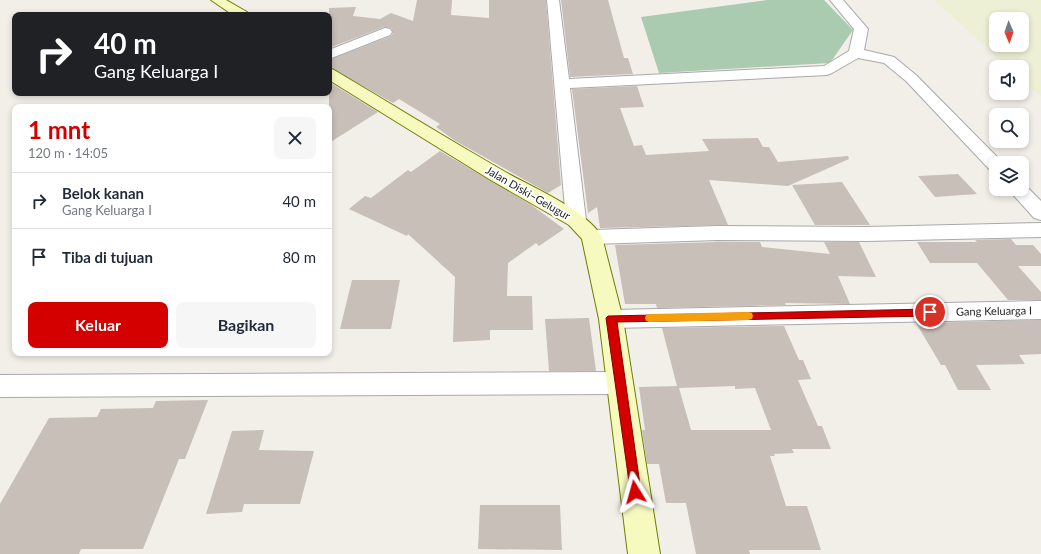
<!DOCTYPE html>
<html lang="id">
<head>
<meta charset="utf-8">
<style>
  :root { --surface:#fff; --page:#f6f6f7; --text:#1f2937; --muted:#747a83; --line:#e0e1e3; --accent:#d40000 }
  body { margin:0; font-family:Lato,sans-serif; background:var(--page); color:var(--text); height:100vh; display:flex; flex-direction:column; font-size:15px; white-space:nowrap }
  * { box-sizing:border-box; margin:0 }
  p { font-size:13px; color:var(--muted) }
  .icon { flex:none; width:22px; height:22px; fill:none; stroke:currentColor; stroke-width:2; stroke-linecap:round; stroke-linejoin:round }
  .map { position:relative; flex:1; overflow:hidden }
  .panel { position:absolute; left:12px; top:104px; width:320px; height:252px; display:flex; flex-direction:column; background:var(--surface); border-radius:8px; box-shadow:0 2px 6px #0003 }
  .panel>* { flex:none }
  .banner { position:absolute; left:12px; top:12px; width:320px; height:84px; border-radius:8px; box-shadow:0 2px 6px #0003; background:#202124; color:#fff; overflow:hidden }
  .needle { width:26px; rotate:178deg }
  .tools { position:absolute; left:989px; top:12px; display:grid; gap:8px }
  .tools a { display:grid; place-items:center; width:40px; height:40px; border-radius:8px; background:var(--surface); box-shadow:0 2px 6px #0003; font-size:20px }
  .pin { position:absolute; display:grid; place-items:center; width:34px; height:34px; color:#fff; margin:-17px; border:2px solid #fff; border-radius:50%; box-shadow:0 1px 4px #0007 }
  .me { position:absolute; width:44px; margin:-22px; rotate:352deg; stroke-linejoin:round; filter:drop-shadow(0 0 3px #0008) }
  .turn { display:flex; align-items:center; gap:14px; height:84px; padding:0 16px; font-size:18px }
  .turn .icon { width:52px; height:52px; stroke-width:2.5 }
  .turn b { display:block; font-size:28px; line-height:34px }
  .round { display:grid; place-items:center; flex:none; width:42px; height:42px; border-radius:8px; background:var(--page) }
  .summary { display:flex; align-items:center; justify-content:space-between; height:68px; padding:0 16px }
  h1 { font-size:24px; font-weight:700; line-height:30px; color:var(--accent) }
  .button { display:flex; gap:8px; margin-top:auto; padding:8px 16px }
  .button a { flex:1; height:46px; border-radius:8px; background:var(--accent); color:#fff; font-size:16px; font-weight:700; line-height:46px; text-align:center }
  .button a+a { background:var(--page); color:var(--text) }
  ul { padding:0; list-style:none }
  li { display:flex; align-items:center; gap:12px; height:56px; padding:0 16px; border-top:1px solid var(--line) }
  li div { flex:1 }
  li b { display:block; font-size:15px }
  li em { font-style:normal }
  .map>svg:first-child { display:block }
  .farmland { fill:#eef0d5; fill-rule:evenodd }
  .cemetery { fill:#aacbaf }
  .building { fill:#c7bfb8; fill-rule:evenodd }
  .lines { fill:none; stroke-linecap:round; stroke-linejoin:round }
  .minor-casing { stroke:#a9a9a9; stroke-width:2 }
  .secondary-casing { stroke:#707d05; stroke-width:2 }
  .minor { fill:#fff; fill-rule:evenodd }
  .secondary { fill:#f7fabf; fill-rule:evenodd }
  .route { fill:#d40000; stroke:#8a0000 }
  .slow { fill:#f59e0b }
  .labels { text-anchor:middle; stroke-width:4; stroke-linejoin:round; paint-order:stroke }
  .street-label { font-size:11px; fill:#222; stroke:#fff }
</style>
</head>
<body>
<div class="map">
<svg width="1041" height="554" viewBox="0 0 1041 554">
  <rect width="100%" height="100%" fill="#f2efe9"/>
  <path class="farmland" d="M934 0H1041V97L1022 79V67H1008ZM996 19H1022V45H996Z"/>
  <polygon class="cemetery" points="767,0 824,0 853,30 830,63 659,73 641,17"/>
  <g class="building">
    <polygon points="417,0 452,0 451,15 489,18 489,0 546,0 561,185 548,193 454,140 436,127 440,124 399,99 393,103 329,67 329,60 391,36 393,33 391,28 384,27 329,48 329,8 356,7 353,16 380,19 391,13 413,21"/>
    <polygon points="561,0 608,0 624,58 628,58 633,74 570,77"/>
    <polygon points="329,82 378,112 329,143"/>
    <polygon points="637,86 644,107 620,108 634,146 642,145 646,155 709,151 702,139 758,138 763,147 769,147 778,162 848,156 849,159 788,186 709,180 728,225 600,228 597,207 588,213 572,89"/>
    <polygon points="440,151 530,204 564,229 539,246 536,243 508,263 507,296 532,296 533,330 490,330 490,340 453,342 455,277 408,234 407,236 349,209 365,196 371,198 408,170 411,172"/>
    <polygon points="958,174 977,194 935,197 918,176"/>
    <polygon points="842,182 870,225 815,225 792,185"/>
    <polygon points="1011,239 1016,245 1033,245 1041,254 1041,266 1018,266 1041,292 1041,300 1008,300 977,263 930,263 917,242 977,242 975,240"/>
    <polygon points="717,242 760,242 762,247 830,254 824,242 859,242 876,277 838,276 850,304 785,303 786,305 657,308 656,304 625,304 615,245"/>
    <polygon points="352,280 400,280 391,329 340,329"/>
    <polygon points="589,318 596,371 549,371 545,319"/>
    <polygon points="1041,320 1041,354 1019,355 1025,364 976,365 991,390 958,390 945,365 941,365 916,323"/>
    <path d="M784 326 799 360H803L811 379 798 380 818 426H822L831 449H792L794 453 774 454 775 456H770L786 506H807L821 550H749L750 554H696L686 503H666L659 464H647L642 430H645L639 387 677 386 662 328ZM735 386V389L755 388 771 430H691L679 388Z"/>
    <polygon points="208,400 185,459 179,459 143,549 81,549 79,554 0,554 0,504 49,418 97,417 101,409 153,408 156,401"/>
    <polygon points="264,430 259,450 314,451 300,504 244,504 242,512 206,514 232,431"/>
    <polygon points="480,505 560,505 562,550 478,549"/>
  </g>
  <g class="lines">
    <g class="minor-casing">
      <g id="minor">
        <polygon points="547,0 559,0 569,79 824,66 849,51 854,29 830,0 843,0 868,29 864,50 894,57 916,75 1003,163 996,163 996,172 990,170 906,81 884,63 858,58 832,73 827,75 570,88 586,220 583,225 576,227 569,225 566,220"/>
        <polygon points="385,28 390,29 392,32 390,35 329,59 329,50"/>
        <polygon points="1022,184 1025,185 1041,201 1041,220 1034,218 1008,189 1022,189"/>
        <polygon points="1041,223 1041,237 866,241 717,240 592,244 585,242 582,237 585,232 592,230 717,226 866,227"/>
        <polygon points="1041,301 1041,319 611,328 603,326 599,319 603,312 611,310"/>
        <polygon points="620,372 629,375 633,383 629,391 620,394 0,397 0,375"/>
      </g>
    </g>
    <g class="secondary-casing">
      <g id="secondary">
        <polygon points="211,0 226,0 247,12 249,15 233,15"/>
        <path d="M329 68 334 70C390 103 446 138 502 170 531 187 586 209 602 237L623 319 660 554H628L599 319 582 239 569 225 489 179 329 80Z"/>
      </g>
    </g>
    <use href="#minor" class="minor"/>
    <use href="#secondary" class="secondary"/>
  </g>
  <polygon class="route" points="930,309 933,310 934,312 933,315 930,316 617,322 641,492 639,496 635,498 631,496 606,318 608,316"/>
  <polygon class="slow" points="748,312 752,313 753,316 752,319 748,320 649,322 646,321 645,318 646,315 649,314"/>
  <g class="labels">
    <g class="street-label">
      <text transform="translate(528 193) rotate(30)" y="4">Jalan Diski–Gelugur</text>
      <text transform="translate(994 311) rotate(-1)" y="4">Gang Keluarga I</text>
    </g>
  </g>
</svg>
<div class="tools">
<a><svg class="needle" viewBox="-14 -14 28 28"><path d="M0-13l5 13h-10z" fill="#e53935"/><path d="M0 13l5-13h-10z" fill="#747a83"/></svg></a>
<a><svg class="icon" aria-label="sound" viewBox="0 0 24 24"><path d="M4 9h4l5-4v14l-5-4H4zM17 9q2 3 0 6"/></svg></a>
<a><svg class="icon" aria-label="search" viewBox="0 0 24 24"><circle cx="10" cy="10" r="6"/><path d="M15 15l6 6"/></svg></a>
<a><svg class="icon" aria-label="layers" viewBox="0 0 24 24"><path d="M12 4l9 5-9 5-9-5zM3 14l9 5 9-5"/></svg></a>
</div>
<div class="pin" style="left:930px;top:312px;background:#d93025"><svg class="icon" aria-label="arrive" viewBox="0 0 24 24"><path d="M6 21V4h12l-3 4 3 4H6"/></svg></div>
<svg class="me" style="left:635px;top:492px" viewBox="-20 -20 40 40"><path d="M0-17L14 15 0 8-14 15z" fill="#d40000" stroke="#fff" stroke-width="4"/></svg>
<div class="banner">
<div class="turn"><svg class="icon" aria-label="right" viewBox="0 0 24 24"><path d="M7 20v-9h11M14 6l5 5-5 5"/></svg><div><b>40 m</b>Gang Keluarga I</div></div>
</div>
<section class="panel">
<div class="summary"><div><h1>1 mnt</h1><p>120 m · 14:05</p></div><a class="round"><svg class="icon" aria-label="close" viewBox="0 0 24 24"><path d="M6 6l12 12M18 6L6 18"/></svg></a></div>
<ul>
<li><svg class="icon" aria-label="right" viewBox="0 0 24 24"><path d="M7 20v-9h11M14 6l5 5-5 5"/></svg><div><b>Belok kanan</b><p>Gang Keluarga I</p></div><em>40 m</em></li>
<li><svg class="icon" aria-label="arrive" viewBox="0 0 24 24"><path d="M6 21V4h12l-3 4 3 4H6"/></svg><div><b>Tiba di tujuan</b></div><em>80 m</em></li>
</ul>
<div class="button"><a>Keluar</a><a>Bagikan</a></div>
</section>
</div>
</body>
</html>
